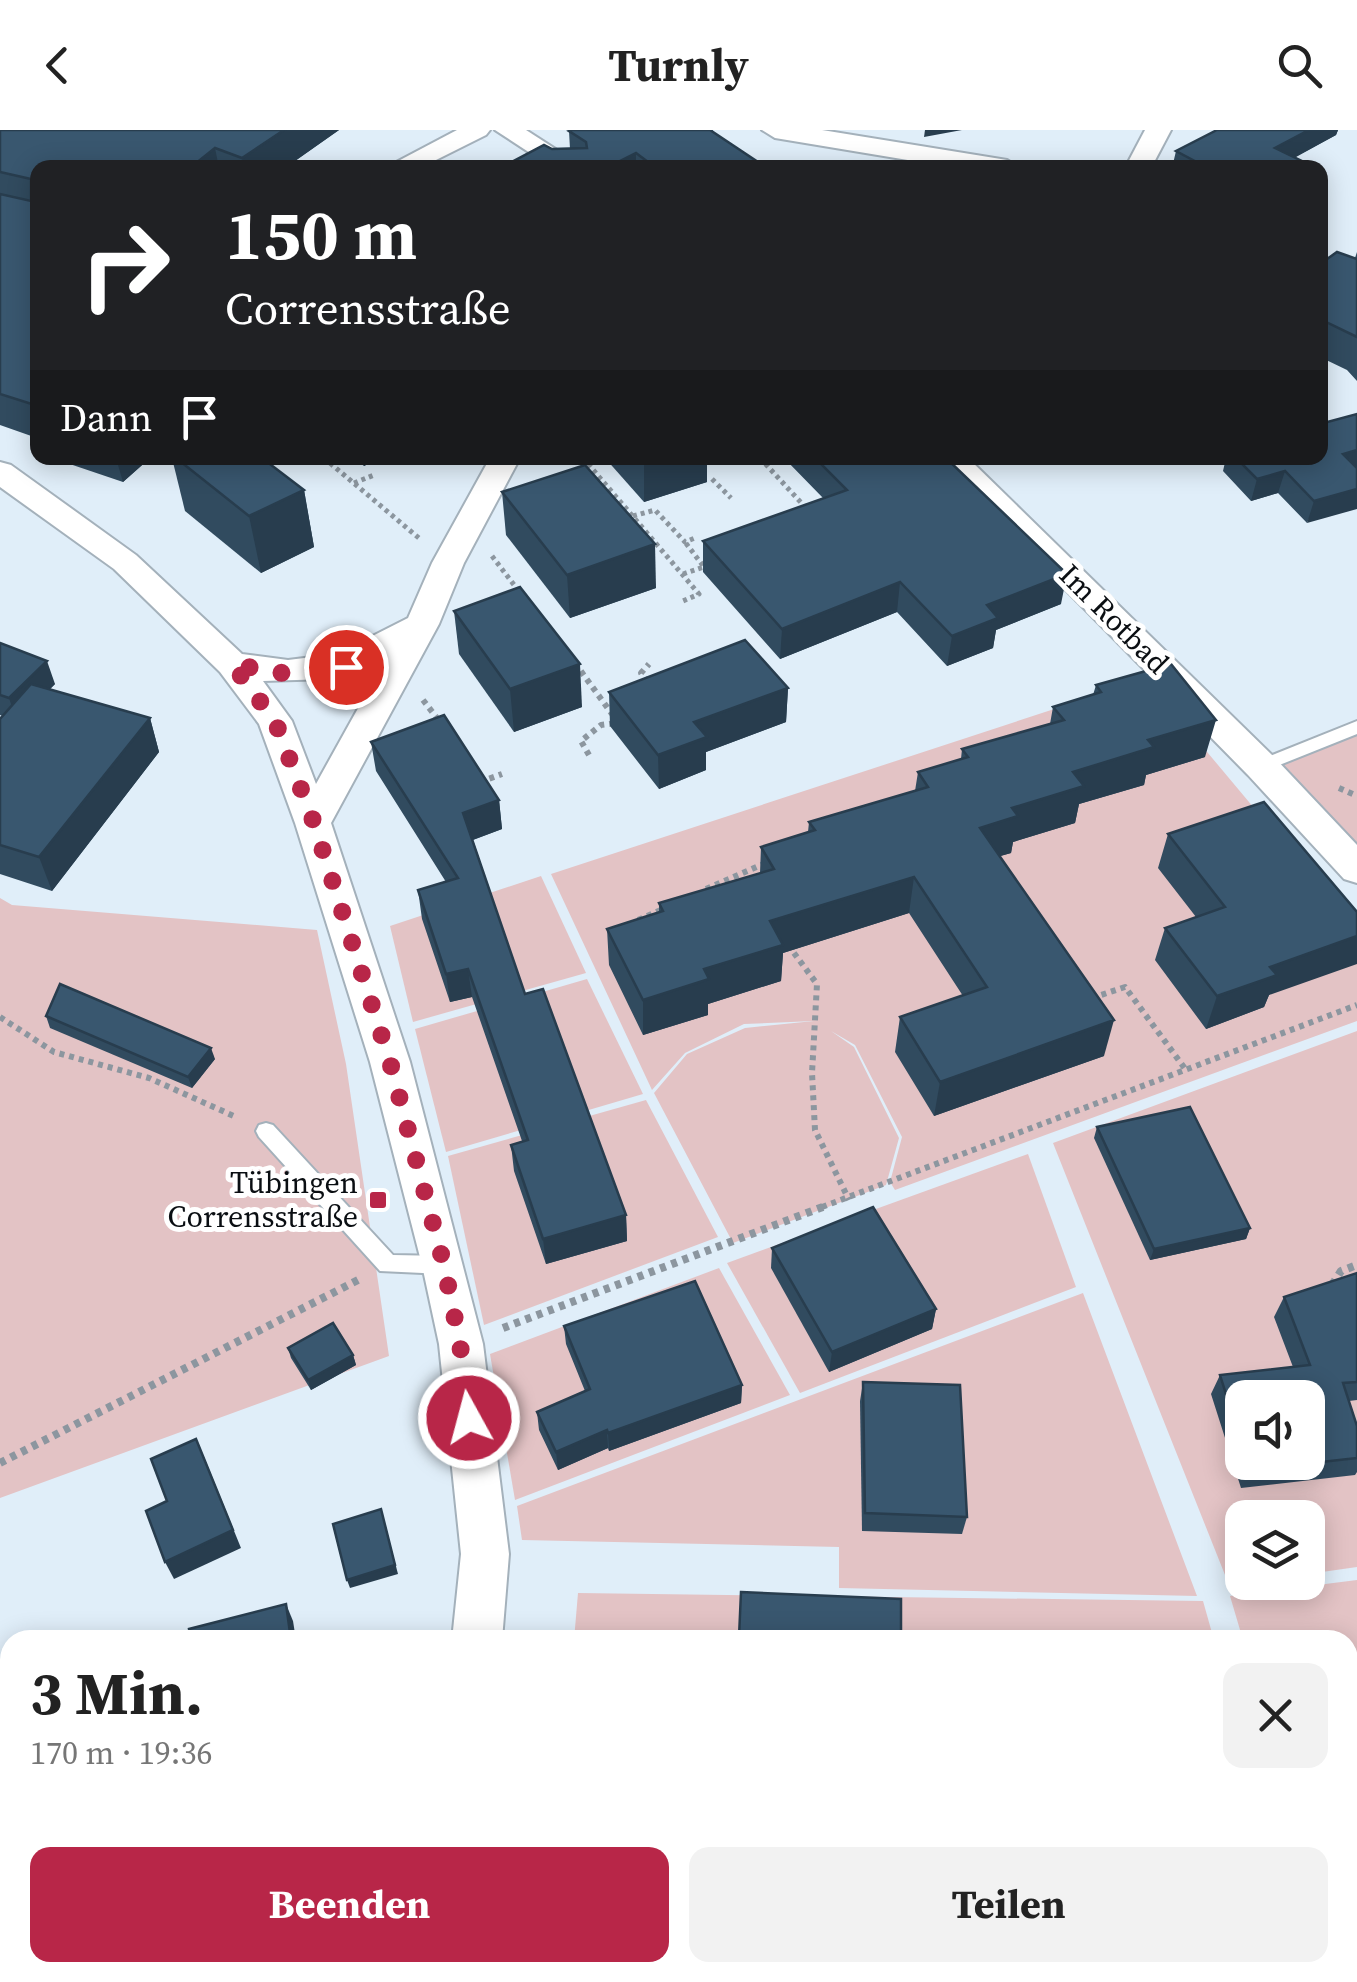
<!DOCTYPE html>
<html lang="de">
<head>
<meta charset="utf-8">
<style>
  :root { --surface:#fff; --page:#f2f2f2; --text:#222; --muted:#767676; --accent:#b82648 }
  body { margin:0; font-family:"Source Serif 4",serif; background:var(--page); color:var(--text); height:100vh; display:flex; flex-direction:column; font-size:38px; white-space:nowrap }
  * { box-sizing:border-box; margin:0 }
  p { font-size:32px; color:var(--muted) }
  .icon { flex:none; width:55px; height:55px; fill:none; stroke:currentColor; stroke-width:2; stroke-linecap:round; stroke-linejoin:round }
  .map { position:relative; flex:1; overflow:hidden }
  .side { position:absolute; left:0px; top:1500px; width:1358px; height:352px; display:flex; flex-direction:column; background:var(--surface); border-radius:30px 30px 0 0; box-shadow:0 5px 25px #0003 }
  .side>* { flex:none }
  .top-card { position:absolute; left:30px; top:30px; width:1298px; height:305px; border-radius:20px; box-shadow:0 5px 25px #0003; background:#202124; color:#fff; overflow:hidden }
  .controls { position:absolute; left:1225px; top:1250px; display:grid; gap:20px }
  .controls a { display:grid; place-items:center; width:100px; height:100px; border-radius:20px; background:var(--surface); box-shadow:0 5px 25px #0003; font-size:50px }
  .pin { position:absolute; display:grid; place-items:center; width:85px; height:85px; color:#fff; margin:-42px; border:5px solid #fff; border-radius:50%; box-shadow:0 2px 10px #0007 }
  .me { position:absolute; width:110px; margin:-55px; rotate:353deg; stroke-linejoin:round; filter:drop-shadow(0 0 8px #0008) }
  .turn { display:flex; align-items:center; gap:35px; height:210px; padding:0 30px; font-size:45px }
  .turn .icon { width:130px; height:130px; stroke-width:2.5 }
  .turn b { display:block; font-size:70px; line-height:85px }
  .then { display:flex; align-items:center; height:95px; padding:0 30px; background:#0003; gap:20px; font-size:38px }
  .round { display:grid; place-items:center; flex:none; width:105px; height:105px; border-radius:20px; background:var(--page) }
  .overview { display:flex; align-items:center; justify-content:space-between; height:170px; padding:0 30px }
  h1 { font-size:60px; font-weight:700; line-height:75px }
  .button { display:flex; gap:20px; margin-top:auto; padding:20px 30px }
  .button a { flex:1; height:115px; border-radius:20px; background:var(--accent); color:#fff; font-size:40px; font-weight:700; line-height:115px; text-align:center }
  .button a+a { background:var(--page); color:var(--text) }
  header { display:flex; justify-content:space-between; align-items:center; height:130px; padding:0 30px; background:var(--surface); font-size:45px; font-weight:700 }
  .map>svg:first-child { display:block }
  .green { fill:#e3c3c5; fill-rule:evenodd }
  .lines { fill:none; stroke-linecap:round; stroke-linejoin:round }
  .service-casing { stroke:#a4b1bb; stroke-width:4 }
  .minor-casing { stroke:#a4b1bb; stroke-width:4 }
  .path-far2 { stroke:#8c969f; stroke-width:5; stroke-dasharray:4 4; stroke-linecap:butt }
  .path-far1 { stroke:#8c969f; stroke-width:6; stroke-dasharray:5 5; stroke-linecap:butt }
  .path { stroke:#8c969f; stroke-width:8; stroke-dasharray:6 6; stroke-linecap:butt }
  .service { fill:#fff; fill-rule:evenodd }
  .minor { fill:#fff; fill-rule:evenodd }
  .wall { fill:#314b5f; fill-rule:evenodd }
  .shaded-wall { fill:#283d4e }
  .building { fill:#39576f; stroke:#283d4e; stroke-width:2.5 }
  .route { stroke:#b82648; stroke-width:18; stroke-dasharray:0 32.4 }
  .poi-dot { fill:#b82648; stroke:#fff; stroke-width:4 }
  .labels { text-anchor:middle; stroke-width:10; stroke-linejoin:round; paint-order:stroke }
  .street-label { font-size:30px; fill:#0a0e12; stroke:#fff }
  .poi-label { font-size:30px; fill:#0a0e12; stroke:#fff; text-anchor:end }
</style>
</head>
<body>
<header><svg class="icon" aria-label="back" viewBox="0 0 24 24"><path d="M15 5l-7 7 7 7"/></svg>Turnly<svg class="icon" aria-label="search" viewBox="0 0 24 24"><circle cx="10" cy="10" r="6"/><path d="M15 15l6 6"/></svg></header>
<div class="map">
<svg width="1357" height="1852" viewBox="0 0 1357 1852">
  <rect width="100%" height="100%" fill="#e0eef9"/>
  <g class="green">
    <polygon points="1146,549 1357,801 1357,891 895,1060 890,1052 902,1007 855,915 831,901 854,917 899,1008 886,1055 733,1113 654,963 687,924 745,898 814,891 744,894 685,923 652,960 551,744"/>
    <polygon points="1357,599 1357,741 1261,636"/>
    <polygon points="541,746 586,843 413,892 390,796"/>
    <polygon points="0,768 12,775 317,800 346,934 389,1226 0,1368"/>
    <polygon points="587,849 643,964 446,1022 415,899"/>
    <path d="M1357 901V1437L1308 1444V1388H1242L1244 1453 1229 1455 1053 1013ZM1242 1268H1308V1332H1242Z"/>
    <polygon points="646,970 718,1107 484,1195 448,1026"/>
    <polygon points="1028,1024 1076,1157 800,1263 727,1133"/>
    <polygon points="719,1138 790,1265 515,1370 490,1224"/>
    <polygon points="1083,1163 1197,1466 839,1458 839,1417 522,1410 517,1376"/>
    <polygon points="1357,1450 1357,1744 1348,1743 1348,1510 1243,1510 1230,1466"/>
    <polygon points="578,1463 1203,1471 1214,1510 574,1510"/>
    <polygon points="1348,1758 1357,1758 1357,1852 1313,1852 1313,1843 1348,1842"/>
    <polygon points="1282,1843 1282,1852 691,1852 660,1843"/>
  </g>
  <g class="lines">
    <g class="service-casing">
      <g id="service">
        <polygon points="1357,591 1357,604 1267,640 1255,640 1252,636 1255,632"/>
        <polygon points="266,993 273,995 393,1125 444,1126 452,1128 455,1135 452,1142 444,1144 380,1141 259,1007 256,1001 259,995"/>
      </g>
    </g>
    <g class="minor-casing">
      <g id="minor">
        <polygon points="457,0 490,0 486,5 420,38 385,38"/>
        <polygon points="495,0 526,0 585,38 553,38"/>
        <polygon points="762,0 822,0 1007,30 1020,38 956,38 775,8"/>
        <polygon points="1145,0 1171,0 1151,38 1125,38"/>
        <path d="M490 328H520L464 433 439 494 331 693 410 932 483 1214 509 1424 502 1510H452L461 1424 439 1214 422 1135 370 932 295 693 259 594 220 542 114 439 0 357V332L11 335 136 425 242 524 288 530 337 524 408 488 432 433ZM386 528 316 654 292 591 263 551 330 549Z"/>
        <polygon points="936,328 968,328 1274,627 1357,715 1357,753 1344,749 1248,645"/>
        <polygon points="421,1842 475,1842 474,1852 420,1852"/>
      </g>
    </g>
    <g class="path-far2">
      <polyline points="324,328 420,409"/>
      <polyline points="583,328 699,464 683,471"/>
      <polyline points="760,328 806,378"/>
      <polyline points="712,349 731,368"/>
      <polyline points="354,353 374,345"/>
      <polyline points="633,386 655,380 685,412 695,408"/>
      <polyline points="492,426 521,464"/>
      <polyline points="683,444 704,437 685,412"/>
    </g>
    <g class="path-far1">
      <polyline points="575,533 612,584"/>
      <polyline points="647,552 641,543 649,534"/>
      <polyline points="423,570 440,592"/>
      <polyline points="589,625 581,611 601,595 617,593"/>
      <polyline points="480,652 502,644"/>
      <polyline points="1339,658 1357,666"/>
      <polyline points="706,759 768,732"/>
      <polyline points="638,790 663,779"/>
      <polyline points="788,815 817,854 812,943 815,1000 849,1070"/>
      <polyline points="1092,868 1125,857 1186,940"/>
      <polyline points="0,887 54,922 149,948 236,987"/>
      <polyline points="822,1077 1357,875"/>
    </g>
    <g class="path">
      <polyline points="1332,1155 1341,1141 1357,1135"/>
      <polyline points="503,1198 828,1075"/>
      <polyline points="0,1333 360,1149"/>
    </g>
    <use href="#service" class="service"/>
    <use href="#minor" class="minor"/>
  </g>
  <g class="wall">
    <polygon points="0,0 339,0 285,38 38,38 38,310 37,308 0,295"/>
    <polygon points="572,0 713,0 712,2 767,38 508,38 508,34 552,19 570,19 569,1"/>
    <polygon points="1217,0 1338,0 1336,5 1295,27 1307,38 1172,38 1176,21"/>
    <polygon points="1357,122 1357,251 1347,240 1320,227 1320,134 1355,128"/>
    <polygon points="1357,284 1307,393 1278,363 1251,371 1223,341 1226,328 1320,328"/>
    <polygon points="52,328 150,328 123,352"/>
    <polygon points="172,328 262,328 304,360 314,417 261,443 185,381"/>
    <polygon points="354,328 380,328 364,336"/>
    <polygon points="605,328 707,328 707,352 644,372"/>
    <polygon points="784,328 946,328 1061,474 996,500 993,518 947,536 897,482 780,529 703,442 703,411 823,368"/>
    <polygon points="502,362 656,458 570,488 506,405"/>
    <polygon points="454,481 582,577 514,602 459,524"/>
    <polygon points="0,513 55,554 50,559 150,588 159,622 52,761 0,744 0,589 3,586 0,585"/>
    <polygon points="1096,555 1205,627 1146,645 1144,655 1079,674 1075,693 1013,712 1011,723 1000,726 1104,926 934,986 895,922 900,887 963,866 909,783 783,823 781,851 708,874 708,885 643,905 609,835 607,799 659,783 659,773 760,743 761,717 808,702 809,692 915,661 918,642 961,629 962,619 1050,594 1053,577 1093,565"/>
    <polygon points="788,558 786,592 706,622 706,640 659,659 610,596 609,562"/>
    <polygon points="371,612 499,670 502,699 473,710 525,864 626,1085 627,1111 546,1134 514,1041 511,1015 522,1011 472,867 450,872 422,789 418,760 446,752 376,641"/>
    <polygon points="1168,704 1357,782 1269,865 1264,877 1206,899 1155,830 1165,798 1196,787 1158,738"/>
    <polygon points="46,886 215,929 192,958 50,898"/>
    <polygon points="1097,997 1250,1098 1246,1109 1150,1130 1094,1008"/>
    <polygon points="772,1118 936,1179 932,1199 829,1242 771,1138"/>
    <path d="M1357 1143V1270L1349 1271 1357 1296V1342L1355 1345 1241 1358 1211 1264 1220 1245 1293 1237 1274 1187 1284 1167ZM1242 1268 1308 1332H1242Z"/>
    <polygon points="564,1196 742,1255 741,1273 609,1321 608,1318 558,1340 539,1300 537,1282 585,1261 566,1214"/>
    <polygon points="288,1218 353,1225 356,1235 311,1260 291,1228"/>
    <polygon points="863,1252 967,1387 962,1404 862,1401 860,1271"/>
    <polygon points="741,1462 901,1510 739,1510"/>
  </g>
  <g class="shaded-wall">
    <polygon points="284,0 339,0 285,38 244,38 242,28"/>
    <polygon points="925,0 962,0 924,7"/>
    <polygon points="1309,0 1338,0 1336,5 1276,38 1275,18"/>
    <polygon points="215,18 219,38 190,38"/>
    <polygon points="636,23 636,38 607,38"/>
    <polygon points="1357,320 1357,340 1343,324"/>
    <polygon points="116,328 150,328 123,352"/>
    <polygon points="363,328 380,328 364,336"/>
    <polygon points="644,328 707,328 707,352 644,372"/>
    <polygon points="1285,341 1278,363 1251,371 1257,349"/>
    <polygon points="1357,359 1357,379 1307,393 1314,371"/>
    <polygon points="304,360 314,417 261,443 249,386"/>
    <polygon points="655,414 656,458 570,488 567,445"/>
    <polygon points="1067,444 1061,474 996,500 993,518 947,536 952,506 987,475"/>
    <polygon points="900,452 897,482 780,529 782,499"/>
    <polygon points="47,531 55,554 17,592 9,568"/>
    <polygon points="580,534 582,577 514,602 510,559"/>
    <polygon points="788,558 786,592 706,622 706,640 659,659 658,625 694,592"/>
    <polygon points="150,588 159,622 52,761 39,727"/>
    <polygon points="1216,590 1205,627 1146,645 1144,655 1079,674 1075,693 1013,712 1011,723 973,734 980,698 1012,678 1073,642 1148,610"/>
    <polygon points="499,670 502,699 467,712 463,683"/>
    <polygon points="914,747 909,783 783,823 781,851 708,874 708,885 643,905 643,870 704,839 770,791"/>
    <polygon points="1357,806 1357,834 1269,865 1264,877 1206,899 1217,866 1270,837"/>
    <polygon points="468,839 472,867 450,872 446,844"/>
    <polygon points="1114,890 1104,926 934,986 940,952"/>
    <polygon points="211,918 215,929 192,958 188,947"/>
    <polygon points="626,1085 627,1111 546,1134 543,1109"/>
    <polygon points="1250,1098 1246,1109 1150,1130 1154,1119"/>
    <polygon points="936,1179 932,1199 829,1242 832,1222"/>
    <polygon points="353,1225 356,1235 311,1260 308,1250"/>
    <polygon points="742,1255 741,1273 609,1321 608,1303"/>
    <polygon points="607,1300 608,1318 558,1340 556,1322"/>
    <polygon points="204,1327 241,1418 174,1449 165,1432"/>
    <polygon points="381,1379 398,1444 350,1458 347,1450"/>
    <polygon points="286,1474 293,1491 296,1510 291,1510"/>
    <polygon points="652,1842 657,1842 655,1852 649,1852"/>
  </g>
  <g class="building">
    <polygon points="0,0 284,0 242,28 215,18 190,38 38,38 38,276 0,264 0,64 31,71 31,49 0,42"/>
    <polygon points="572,0 710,0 767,38 656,38 636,23 608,37 604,32 592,38 515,38 508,34 544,15 552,19 587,18 586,12 569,1"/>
    <polygon points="1217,0 1309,0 1275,18 1308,34 1302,38 1208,38 1176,21"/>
    <polygon points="604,32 608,38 592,38"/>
    <polygon points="1337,122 1357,129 1357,207 1320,189 1320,134"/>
    <polygon points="1357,284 1357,320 1343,324 1357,338 1357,359 1314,371 1285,341 1257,349 1236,328 1320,328 1320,294"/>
    <polygon points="176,328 262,328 304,360 249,386"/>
    <polygon points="815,328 946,328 1067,444 987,475 998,488 952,506 900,452 782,499 703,411 847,360"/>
    <polygon points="585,335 655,414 567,445 502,362"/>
    <polygon points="520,457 580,534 510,559 454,481"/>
    <polygon points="745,510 788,558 694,592 707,607 658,625 609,562"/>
    <polygon points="0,513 47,531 9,568 0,565"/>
    <polygon points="1171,534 1216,590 1148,610 1154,617 1073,642 1084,656 1012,678 1018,686 980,698 1114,890 940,952 900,887 987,857 914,747 770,791 783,815 704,839 709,849 643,870 607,799 663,781 659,773 774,739 761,717 815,700 809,692 928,657 918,642 968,627 962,619 1064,590 1053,577 1101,562 1096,555"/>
    <polygon points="31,554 150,588 39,727 0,715 0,589"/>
    <polygon points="444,585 499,670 463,683 525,864 543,859 626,1085 543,1109 511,1015 528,1010 468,839 446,844 418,760 458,748 371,612"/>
    <polygon points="1264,672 1357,782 1357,806 1270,837 1277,845 1217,866 1165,798 1225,777 1168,704"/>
    <polygon points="60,854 211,918 188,947 46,886"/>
    <polygon points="1190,977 1250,1098 1154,1119 1097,997"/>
    <polygon points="873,1077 936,1179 832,1222 772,1118"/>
    <polygon points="1357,1143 1357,1252 1343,1253 1357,1296 1357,1328 1250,1340 1248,1332 1308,1332 1308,1268 1242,1268 1242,1315 1220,1245 1310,1235 1284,1167"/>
    <polygon points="695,1151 742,1255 608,1303 607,1300 556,1322 537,1282 590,1259 564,1196"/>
    <polygon points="333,1193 353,1225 308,1250 288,1218"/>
    <polygon points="863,1252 960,1255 967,1387 865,1383"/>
    <polygon points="196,1309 233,1400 165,1432 146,1381 167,1371 151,1329"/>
    <polygon points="381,1379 395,1435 347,1450 333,1394"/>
    <polygon points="741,1462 901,1469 901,1510 805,1510 739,1507"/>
    <polygon points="286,1474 291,1510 191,1510 189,1499"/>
    <polygon points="151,1842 205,1842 249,1852 148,1852"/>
    <polygon points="562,1842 652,1842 649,1852 559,1852"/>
  </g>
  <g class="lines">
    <polyline class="route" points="346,537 279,543 232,534 275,591 314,693 390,932 444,1135 460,1214 469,1288"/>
  </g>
  <rect class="poi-dot" x="368" y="1060" width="20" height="20" rx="5"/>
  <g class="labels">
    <g class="street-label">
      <text transform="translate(1114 489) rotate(45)" y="10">Im Rotbad</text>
    </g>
    <g class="poi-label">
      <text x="358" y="1063">Tübingen<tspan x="358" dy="34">Corrensstraße</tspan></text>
    </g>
  </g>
</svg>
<div class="controls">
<a><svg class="icon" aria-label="sound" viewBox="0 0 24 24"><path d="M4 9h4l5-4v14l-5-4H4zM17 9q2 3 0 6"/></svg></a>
<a><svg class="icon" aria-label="layers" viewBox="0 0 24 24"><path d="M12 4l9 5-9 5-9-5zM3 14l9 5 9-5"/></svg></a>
</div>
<div class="pin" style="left:346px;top:537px;background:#d93025"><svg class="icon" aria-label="arrive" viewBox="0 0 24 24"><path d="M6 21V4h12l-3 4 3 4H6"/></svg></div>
<svg class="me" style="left:469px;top:1288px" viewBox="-20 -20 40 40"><circle r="17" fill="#b82648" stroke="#fff" stroke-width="3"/><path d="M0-11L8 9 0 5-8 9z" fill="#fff"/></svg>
<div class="top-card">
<div class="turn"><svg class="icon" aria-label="right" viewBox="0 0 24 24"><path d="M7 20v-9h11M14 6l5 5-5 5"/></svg><div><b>150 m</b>Corrensstraße</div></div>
<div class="then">Dann<svg class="icon" aria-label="arrive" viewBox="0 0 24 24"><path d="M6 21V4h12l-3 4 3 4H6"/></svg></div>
</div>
<section class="side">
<div class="overview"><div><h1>3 Min.</h1><p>170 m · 19:36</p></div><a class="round"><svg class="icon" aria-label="close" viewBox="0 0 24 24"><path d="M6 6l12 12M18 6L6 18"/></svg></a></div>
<div class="button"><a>Beenden</a><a>Teilen</a></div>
</section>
</div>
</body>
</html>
